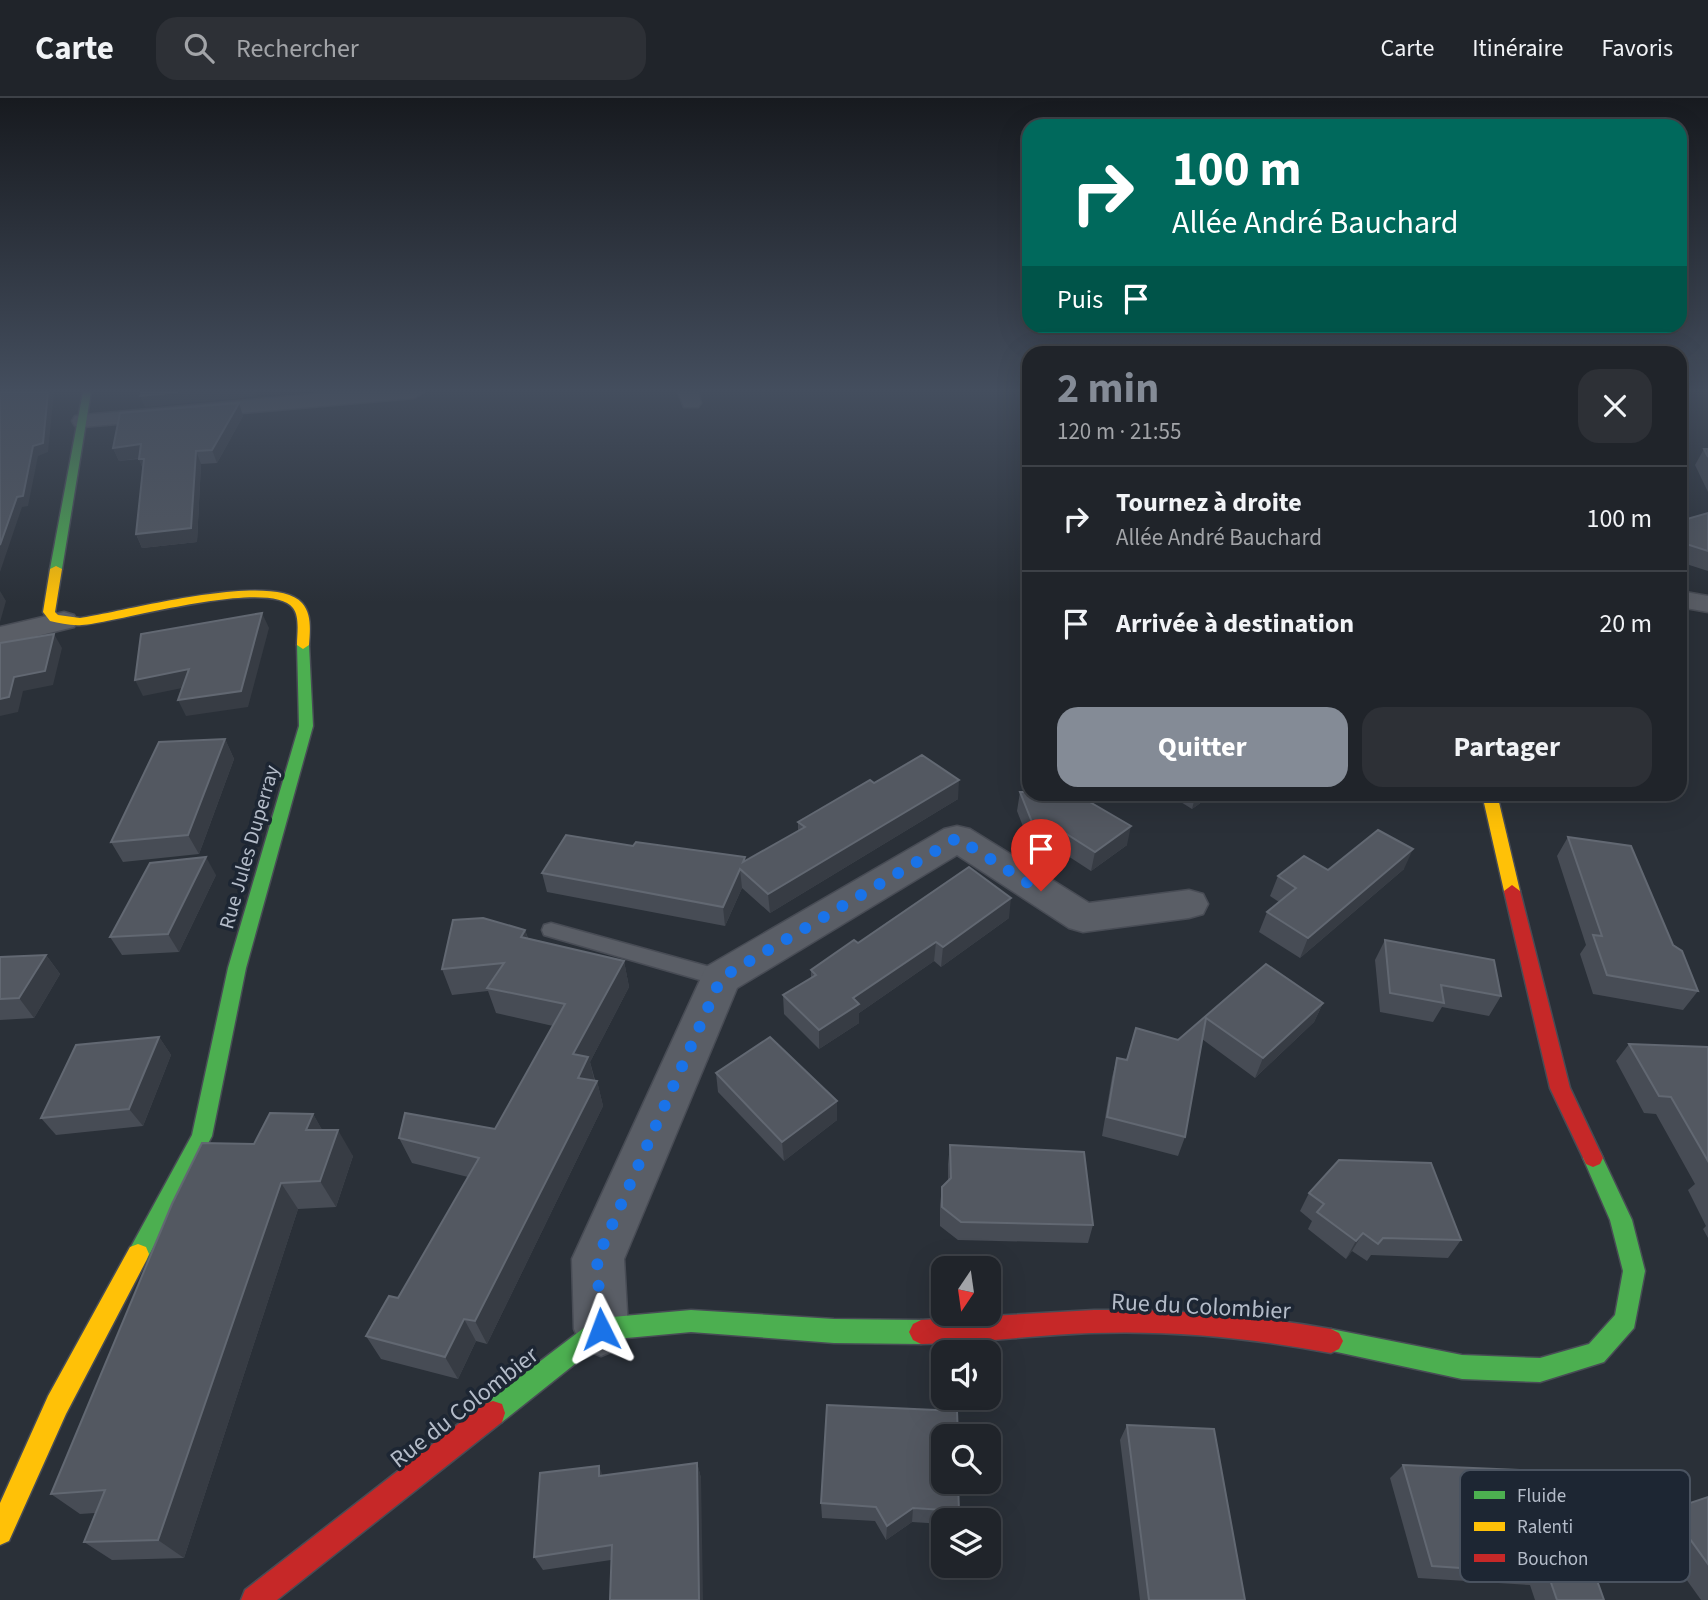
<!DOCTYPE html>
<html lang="fr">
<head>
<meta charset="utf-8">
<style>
  :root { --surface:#20242a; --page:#2d3036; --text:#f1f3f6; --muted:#a2a4a8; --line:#3d4147; --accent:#848b96 }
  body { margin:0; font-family:"Source Sans 3",sans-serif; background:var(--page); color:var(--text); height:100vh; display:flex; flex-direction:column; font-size:26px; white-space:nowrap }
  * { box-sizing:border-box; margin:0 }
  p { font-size:23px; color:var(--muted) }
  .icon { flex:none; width:38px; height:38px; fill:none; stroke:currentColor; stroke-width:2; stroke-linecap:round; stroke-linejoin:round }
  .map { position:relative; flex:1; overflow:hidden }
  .panel { position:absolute; left:1022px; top:248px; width:665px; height:455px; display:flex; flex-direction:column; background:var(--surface); border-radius:21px; box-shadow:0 7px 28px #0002,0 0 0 2px var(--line) }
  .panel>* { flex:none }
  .guide { position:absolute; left:1022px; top:21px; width:665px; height:214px; border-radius:21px; box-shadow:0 7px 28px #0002,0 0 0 2px var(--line); background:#00695c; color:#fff; overflow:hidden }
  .needle { width:46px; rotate:193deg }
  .tools { position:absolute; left:931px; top:1158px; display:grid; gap:14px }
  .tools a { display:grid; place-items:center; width:70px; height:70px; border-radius:14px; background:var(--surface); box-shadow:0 7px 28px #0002,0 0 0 2px var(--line); font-size:35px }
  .pin { position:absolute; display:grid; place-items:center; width:60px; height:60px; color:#fff; margin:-72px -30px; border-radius:50% 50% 50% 0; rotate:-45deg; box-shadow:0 0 7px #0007 }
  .pin .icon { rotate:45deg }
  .me { position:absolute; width:77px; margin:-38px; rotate:357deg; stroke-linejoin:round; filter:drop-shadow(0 0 5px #0008) }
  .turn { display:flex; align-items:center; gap:24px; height:147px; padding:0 35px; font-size:32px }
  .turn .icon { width:91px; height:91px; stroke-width:2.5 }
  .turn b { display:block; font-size:49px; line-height:60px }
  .then { display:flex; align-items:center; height:66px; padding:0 35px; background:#0003; gap:14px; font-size:26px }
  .round { display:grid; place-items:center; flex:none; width:74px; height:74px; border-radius:21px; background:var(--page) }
  .overview { display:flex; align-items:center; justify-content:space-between; height:119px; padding:0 35px }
  h1 { font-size:42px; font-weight:700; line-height:52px; color:var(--accent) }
  .cta { display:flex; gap:14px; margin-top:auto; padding:14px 35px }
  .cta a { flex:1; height:80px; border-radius:21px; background:var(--accent); color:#fff; font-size:28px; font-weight:700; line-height:80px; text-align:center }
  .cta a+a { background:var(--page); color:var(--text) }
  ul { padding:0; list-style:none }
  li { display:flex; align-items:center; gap:21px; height:105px; padding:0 35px; border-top:2px solid var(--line) }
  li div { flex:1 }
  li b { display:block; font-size:26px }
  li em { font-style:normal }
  header { display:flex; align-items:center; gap:42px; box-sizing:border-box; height:98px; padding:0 35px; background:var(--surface); border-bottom:2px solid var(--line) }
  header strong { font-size:33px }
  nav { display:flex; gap:38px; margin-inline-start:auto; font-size:24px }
  .search { width:490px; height:63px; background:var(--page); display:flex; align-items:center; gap:18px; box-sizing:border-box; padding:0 24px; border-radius:21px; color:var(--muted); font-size:26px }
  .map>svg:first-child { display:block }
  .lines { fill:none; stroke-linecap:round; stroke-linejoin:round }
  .lane-casing { stroke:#484c55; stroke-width:3 }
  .street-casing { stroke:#484c55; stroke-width:3 }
  .fast-casing { stroke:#484c55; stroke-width:3 }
  .slow-casing { stroke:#484c55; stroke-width:3 }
  .jam-casing { stroke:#484c55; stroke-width:3 }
  .lane { fill:#5a5e66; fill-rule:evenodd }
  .street { fill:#5a5e66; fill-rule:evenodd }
  .fast { fill:#4caf50; fill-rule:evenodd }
  .slow { fill:#ffc107; fill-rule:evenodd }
  .jam { fill:#c62828; fill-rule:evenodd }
  .wall { fill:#474c55 }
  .shaded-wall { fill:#373c44 }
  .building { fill:#535861; stroke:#626872; stroke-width:2 }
  .route { stroke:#1a73e8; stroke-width:12; stroke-dasharray:0 21.6 }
  .labels { text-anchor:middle; stroke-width:7; stroke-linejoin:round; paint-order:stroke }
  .street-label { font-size:21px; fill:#b4bcc9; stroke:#1d2633 }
  .near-street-label { font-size:24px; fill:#b4bcc9; stroke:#1d2633 }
  .key { fill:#1d2633; stroke:#4a5360; stroke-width:2 }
  .key-label { font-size:19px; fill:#b4bcc9 }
</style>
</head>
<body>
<header>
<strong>Carte</strong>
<div class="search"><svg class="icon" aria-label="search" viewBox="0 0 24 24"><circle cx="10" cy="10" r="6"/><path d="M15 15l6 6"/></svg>Rechercher</div>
<nav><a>Carte</a><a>Itinéraire</a><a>Favoris</a></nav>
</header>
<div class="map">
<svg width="1708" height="1502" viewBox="0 0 1708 1502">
  <rect width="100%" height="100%" fill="#2a3038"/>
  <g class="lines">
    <g class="lane-casing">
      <polygon id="lane" points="551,825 721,872 728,875 731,880 728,885 721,888 544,837 542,832 544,827"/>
    </g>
    <g class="street-casing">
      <g id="street">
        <polygon points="338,294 424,294 414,300 83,329 75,328 72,323 75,318 83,317"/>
        <polygon points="678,294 698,294 701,305 698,309 684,309"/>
        <polygon points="1680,493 1708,498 1708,514 1680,509"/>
        <polygon points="64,514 74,517 78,523 74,529 0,547 0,529"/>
        <polygon points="957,728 970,731 1089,805 1189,792 1203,796 1208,806 1203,816 1189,820 1083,834 1069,830 957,757 737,890 624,1161 628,1231 620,1250 601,1258 582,1250 574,1231 572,1161 706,869 944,731"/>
      </g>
    </g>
    <g class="fast-casing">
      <g id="fast">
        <polygon points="83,294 91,294 62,471 56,474 50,471"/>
        <polygon points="303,543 309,547 313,628 246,870 212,1038 146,1163 138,1166 130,1163 127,1156 192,1037 228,870 299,628 297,547"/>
        <polygon points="1593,1051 1600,1054 1632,1122 1645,1173 1634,1230 1604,1264 1540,1284 1462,1281 1323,1251 1319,1243 1323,1235 1331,1231 1462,1257 1540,1260 1589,1246 1615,1217 1623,1173 1610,1122 1583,1060 1586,1054"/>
        <polygon points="691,1212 834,1221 921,1222 929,1226 933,1234 929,1242 921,1246 834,1245 691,1234 605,1242 502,1324 493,1327 484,1324 481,1315 484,1306 593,1223 601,1220"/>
      </g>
    </g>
    <g class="slow-casing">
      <g id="slow">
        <path d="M56 468 62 471 55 514 58 517 80 520C123 514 273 472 302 505 312 516 310 533 309 547L303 551 297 547C297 536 300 519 293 510 270 479 119 524 82 527 71 528 60 525 50 523L43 514 50 471Z"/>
        <polygon points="1482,696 1497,696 1520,793 1518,797 1506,797 1504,793"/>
        <polygon points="138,1146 146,1149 149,1156 146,1163 66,1316 9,1443 0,1447 0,1405 48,1298 130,1149"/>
      </g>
    </g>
    <g class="jam-casing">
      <g id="jam">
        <polygon points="1512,787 1520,793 1570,990 1603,1060 1600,1066 1593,1069 1586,1066 1550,990 1504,793"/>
        <path d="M1094 1212C1174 1211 1252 1217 1331 1231L1339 1235 1343 1243 1339 1251 1331 1255C1252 1240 1172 1232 1092 1235 1035 1237 978 1245 921 1246L913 1242 909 1234 913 1226 921 1222Z"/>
        <polygon points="493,1303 502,1306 505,1315 502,1324 277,1502 241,1502 245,1492 484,1306"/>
      </g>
    </g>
    <use href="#lane" class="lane"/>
    <use href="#street" class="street"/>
    <use href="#fast" class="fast"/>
    <use href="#slow" class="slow"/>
    <use href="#jam" class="jam"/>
  </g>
  <g class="wall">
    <polygon points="243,318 217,365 201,366 197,444 142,450 136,436 143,371 139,361 119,363 113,350"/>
    <polygon points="1704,351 1708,351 1708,394 1695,367"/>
    <polygon points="1708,415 1708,473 1680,464 1680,423"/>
    <polygon points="225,641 234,661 199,756 123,764 111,744"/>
    <polygon points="874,685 958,701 770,815 742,790 725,828 547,794 542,775 633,748 745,759 745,763 798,733 798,724"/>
    <polygon points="1020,694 1127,747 1091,773 1051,747 1031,749 1017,713"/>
    <polygon points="1168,696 1213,696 1192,711"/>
    <polygon points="1605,696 1630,696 1628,700"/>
    <polygon points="1568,739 1673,847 1698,893 1683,912 1593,896 1580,856 1586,847 1557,758"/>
    <polygon points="1404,771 1300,860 1259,834 1267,814 1279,804 1270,798 1278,778 1328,772"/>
    <polygon points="216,777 179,854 122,857 110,839"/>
    <polygon points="1009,820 941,869 934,863 859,915 859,925 819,951 784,916 783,897 811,880 811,872 858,845"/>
    <polygon points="525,832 528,840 624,863 629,889 590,964 595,982 597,983 603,1008 487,1246 476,1243 458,1281 381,1261 366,1238 398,1200 468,1079 412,1065 399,1040 495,1031 553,928 496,915 488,893 452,897 442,871"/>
    <polygon points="1385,842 1501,898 1489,918 1442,909 1433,924 1380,914 1375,862"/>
    <polygon points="46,857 60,876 34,920 0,922 0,859"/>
    <polygon points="1266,866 1323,905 1314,924 1255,980 1202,941 1185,1039 1178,1058 1102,1038 1112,979 1117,960 1127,962 1178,942"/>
    <polygon points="159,939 171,957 143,1028 56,1037 41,1020"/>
    <polygon points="1629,946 1708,949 1708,1140 1703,1131 1706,1128 1688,1092 1695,1086 1656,1016 1644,1015 1616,963"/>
    <polygon points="716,975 837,1022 784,1063 718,994"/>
    <polygon points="313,1016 322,1032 353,1058 336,1109 298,1111 184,1460 112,1462 84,1444 95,1415 80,1416 51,1396 254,1046"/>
    <polygon points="950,1047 1093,1127 1088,1145 958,1142 940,1128 940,1107 942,1089 948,1083 948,1066"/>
    <polygon points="1309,1095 1461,1142 1448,1160 1371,1157 1367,1163 1352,1153 1346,1161 1308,1131 1312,1123 1300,1113"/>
    <polygon points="1127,1327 1245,1502 1140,1502 1120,1342"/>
    <polygon points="697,1365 701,1380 611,1462 543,1472 534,1459 603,1378"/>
    <polygon points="1403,1367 1579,1473 1604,1502 1535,1502 1530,1487 1418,1480 1390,1380"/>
    <polygon points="1708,1399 1708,1502 1701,1502 1647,1426 1669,1412"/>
    <polygon points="821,1405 959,1413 957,1423 943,1423 943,1426 912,1424 886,1442 875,1423 822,1420"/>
  </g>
  <g class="shaded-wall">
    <polygon points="48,294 54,294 48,354 38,358 28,408 22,409 0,474 0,447 33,348"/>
    <polygon points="178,294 256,294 253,299 145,309 140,298"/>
    <polygon points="239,305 243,318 217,365 212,352"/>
    <polygon points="141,346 147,359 119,363 113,350"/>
    <polygon points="196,353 201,366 197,444 142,450 136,436"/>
    <polygon points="139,361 144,361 145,375"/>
    <polygon points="0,493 6,503 0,524"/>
    <polygon points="262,515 269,530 248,609 186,618 178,602"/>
    <polygon points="54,536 62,550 53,587 23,593 18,614 0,618 0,601 14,579"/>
    <polygon points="189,571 197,587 143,598 135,582"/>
    <polygon points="225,641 234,661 199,756 188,737"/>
    <polygon points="959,682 958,701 770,815 768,796"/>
    <polygon points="1196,696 1213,696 1192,711"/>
    <polygon points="1131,728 1127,747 1091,773 1095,754"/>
    <polygon points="1413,751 1404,771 1300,860 1308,840"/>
    <polygon points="206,759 216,777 179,854 168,836"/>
    <polygon points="740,771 742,790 725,828 723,809"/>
    <polygon points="1011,800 1009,820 941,869 943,849"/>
    <polygon points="525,832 533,858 521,839"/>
    <polygon points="936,844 934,863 859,915 859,925 819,951 819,932 853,900"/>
    <polygon points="46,857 60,876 34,920 19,900"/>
    <polygon points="624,863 629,889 590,964 595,985 597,983 603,1008 487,1246 475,1223 573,956"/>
    <polygon points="1323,905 1314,924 1255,980 1263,960"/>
    <polygon points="159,939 171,957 143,1028 129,1011"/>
    <polygon points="837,1003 837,1022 784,1063 782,1044"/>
    <polygon points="313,1016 328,1042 306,1032"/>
    <polygon points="338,1032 353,1058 336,1109 320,1083"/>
    <polygon points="281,1085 298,1111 184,1460 158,1442"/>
    <polygon points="1363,1135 1352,1153 1346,1161 1356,1143"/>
    <polygon points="464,1221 476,1243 458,1281 445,1259"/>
    <polygon points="697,1365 701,1380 703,1502 699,1502"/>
    <polygon points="599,1368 605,1383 599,1378"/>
    <polygon points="913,1410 912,1424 886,1442 887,1428"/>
  </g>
  <g class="building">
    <polygon points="0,294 48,294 43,345 33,348 23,398 17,399 0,447"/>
    <polygon points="142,294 178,294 140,298"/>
    <polygon points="239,305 212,352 196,353 191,430 136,436 144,361 139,361 141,346 113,350 120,315"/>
    <polygon points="1704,351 1708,351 1708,359"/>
    <polygon points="1708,415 1708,453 1680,444 1680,423"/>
    <polygon points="262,515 241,593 178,602 189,571 135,582 141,536"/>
    <polygon points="54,536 45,573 14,579 9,599 0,601 0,545"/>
    <polygon points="225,641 188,737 111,744 159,644"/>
    <polygon points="922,657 959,682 768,796 740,771 723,809 542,775 566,737 633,748 636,744 745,759 743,764 805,729 798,724 870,682 874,685"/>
    <polygon points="1020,694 1029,694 1029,696 1076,696 1131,728 1095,754 1054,728 1034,729"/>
    <polygon points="1378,732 1413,751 1308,840 1267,814 1296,790 1278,778 1304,758 1328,772"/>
    <polygon points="1568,739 1631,748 1673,847 1682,853 1698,893 1607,877 1593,837 1602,838"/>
    <polygon points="206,759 168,836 110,839 150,765"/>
    <polygon points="969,769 1011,800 943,849 936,844 853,900 859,906 819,932 783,897 816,877 811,872 854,842 858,845"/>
    <polygon points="483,820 525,832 521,839 624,863 573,956 588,959 578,980 597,983 475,1223 464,1221 445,1259 366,1238 389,1198 398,1200 479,1060 399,1040 405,1015 495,1031 565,906 487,890 504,865 442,871 453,822"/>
    <polygon points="1385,842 1494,862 1501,898 1441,887 1444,905 1390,895"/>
    <polygon points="46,857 19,900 0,901 0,859"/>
    <polygon points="1266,866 1323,905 1263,960 1206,920 1185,1039 1107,1019 1117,960 1127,962 1136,930 1178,942"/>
    <polygon points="159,939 129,1011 41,1020 76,947"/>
    <polygon points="770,939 837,1003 782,1044 716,975"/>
    <polygon points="1629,946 1708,949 1708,1063 1671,999 1659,998"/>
    <polygon points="270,1015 313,1016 306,1032 338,1032 320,1083 281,1085 158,1442 84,1444 105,1392 51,1396 172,1106 202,1045 254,1046"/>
    <polygon points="950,1047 1084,1054 1093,1127 961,1124 942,1109 942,1089 951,1080"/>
    <polygon points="1339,1062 1431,1065 1461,1142 1383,1140 1378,1146 1363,1135 1356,1143 1317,1114 1324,1106 1309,1095"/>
    <polygon points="827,1307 957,1313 958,1339 943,1339 943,1384 958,1384 959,1413 913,1410 887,1428 876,1409 821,1405"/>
    <polygon points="1127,1327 1214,1331 1245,1502 1149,1502"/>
    <polygon points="697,1365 699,1502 610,1502 612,1447 534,1459 540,1375 599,1368 599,1378"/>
    <polygon points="1403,1367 1543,1373 1579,1473 1594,1474 1604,1502 1557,1502 1548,1476 1432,1468"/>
    <polygon points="1708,1399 1708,1466 1669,1412"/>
  </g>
  <linearGradient id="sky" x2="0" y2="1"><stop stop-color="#171a1f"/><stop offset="0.58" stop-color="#444e5e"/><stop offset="1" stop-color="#444e5e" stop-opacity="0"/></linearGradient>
  <rect width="1708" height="505" fill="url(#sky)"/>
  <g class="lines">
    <polyline class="route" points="601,1231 597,1161 721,880 957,740 1041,793"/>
  </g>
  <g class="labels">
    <g class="street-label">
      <text transform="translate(249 749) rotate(-74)" y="7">Rue Jules Duperray</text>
    </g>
    <g class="near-street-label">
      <text transform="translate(1201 1208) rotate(3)" y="8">Rue du Colombier</text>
      <text transform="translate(464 1309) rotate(-38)" y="8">Rue du Colombier</text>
    </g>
  </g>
  <rect x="1460" y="1372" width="230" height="112" rx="10" class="key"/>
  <rect x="1474" y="1393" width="31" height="8" fill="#4caf50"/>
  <rect x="1474" y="1424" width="31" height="9" fill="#ffc107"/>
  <rect x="1474" y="1456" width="31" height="8" fill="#c62828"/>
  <g class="key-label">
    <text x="1517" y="1404">Fluide</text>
    <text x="1517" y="1435">Ralenti</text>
    <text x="1517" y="1467">Bouchon</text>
  </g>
</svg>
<div class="tools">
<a><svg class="needle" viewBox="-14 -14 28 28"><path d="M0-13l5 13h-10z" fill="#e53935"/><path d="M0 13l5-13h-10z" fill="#a2a4a8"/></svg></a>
<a><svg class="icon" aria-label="sound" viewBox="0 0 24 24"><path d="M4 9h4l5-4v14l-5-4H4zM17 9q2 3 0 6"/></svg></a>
<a><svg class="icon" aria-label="search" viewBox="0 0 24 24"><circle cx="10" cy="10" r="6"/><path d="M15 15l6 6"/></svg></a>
<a><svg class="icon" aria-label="layers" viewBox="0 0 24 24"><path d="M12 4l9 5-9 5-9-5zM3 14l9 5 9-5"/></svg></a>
</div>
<div class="pin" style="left:1041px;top:793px;background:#d93025"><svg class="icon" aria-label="arrive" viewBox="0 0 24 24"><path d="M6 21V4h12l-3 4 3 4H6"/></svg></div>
<svg class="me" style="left:601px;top:1231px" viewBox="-20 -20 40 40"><path d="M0-17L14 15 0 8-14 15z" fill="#1a73e8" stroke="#fff" stroke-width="4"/></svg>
<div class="guide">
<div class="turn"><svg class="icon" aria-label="right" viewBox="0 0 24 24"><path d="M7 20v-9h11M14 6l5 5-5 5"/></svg><div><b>100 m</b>Allée André Bauchard</div></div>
<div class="then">Puis<svg class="icon" aria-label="arrive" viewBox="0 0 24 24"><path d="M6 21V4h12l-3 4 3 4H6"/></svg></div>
</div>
<section class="panel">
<div class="overview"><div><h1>2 min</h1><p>120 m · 21:55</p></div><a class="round"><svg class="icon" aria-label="close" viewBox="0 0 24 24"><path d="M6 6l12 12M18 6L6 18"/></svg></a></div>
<ul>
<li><svg class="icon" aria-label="right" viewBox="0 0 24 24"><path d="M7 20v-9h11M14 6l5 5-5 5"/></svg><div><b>Tournez à droite</b><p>Allée André Bauchard</p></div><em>100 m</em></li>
<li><svg class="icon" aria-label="arrive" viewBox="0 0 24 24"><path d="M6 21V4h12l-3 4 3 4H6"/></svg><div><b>Arrivée à destination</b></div><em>20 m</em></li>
</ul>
<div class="cta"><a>Quitter</a><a>Partager</a></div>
</section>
</div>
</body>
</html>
